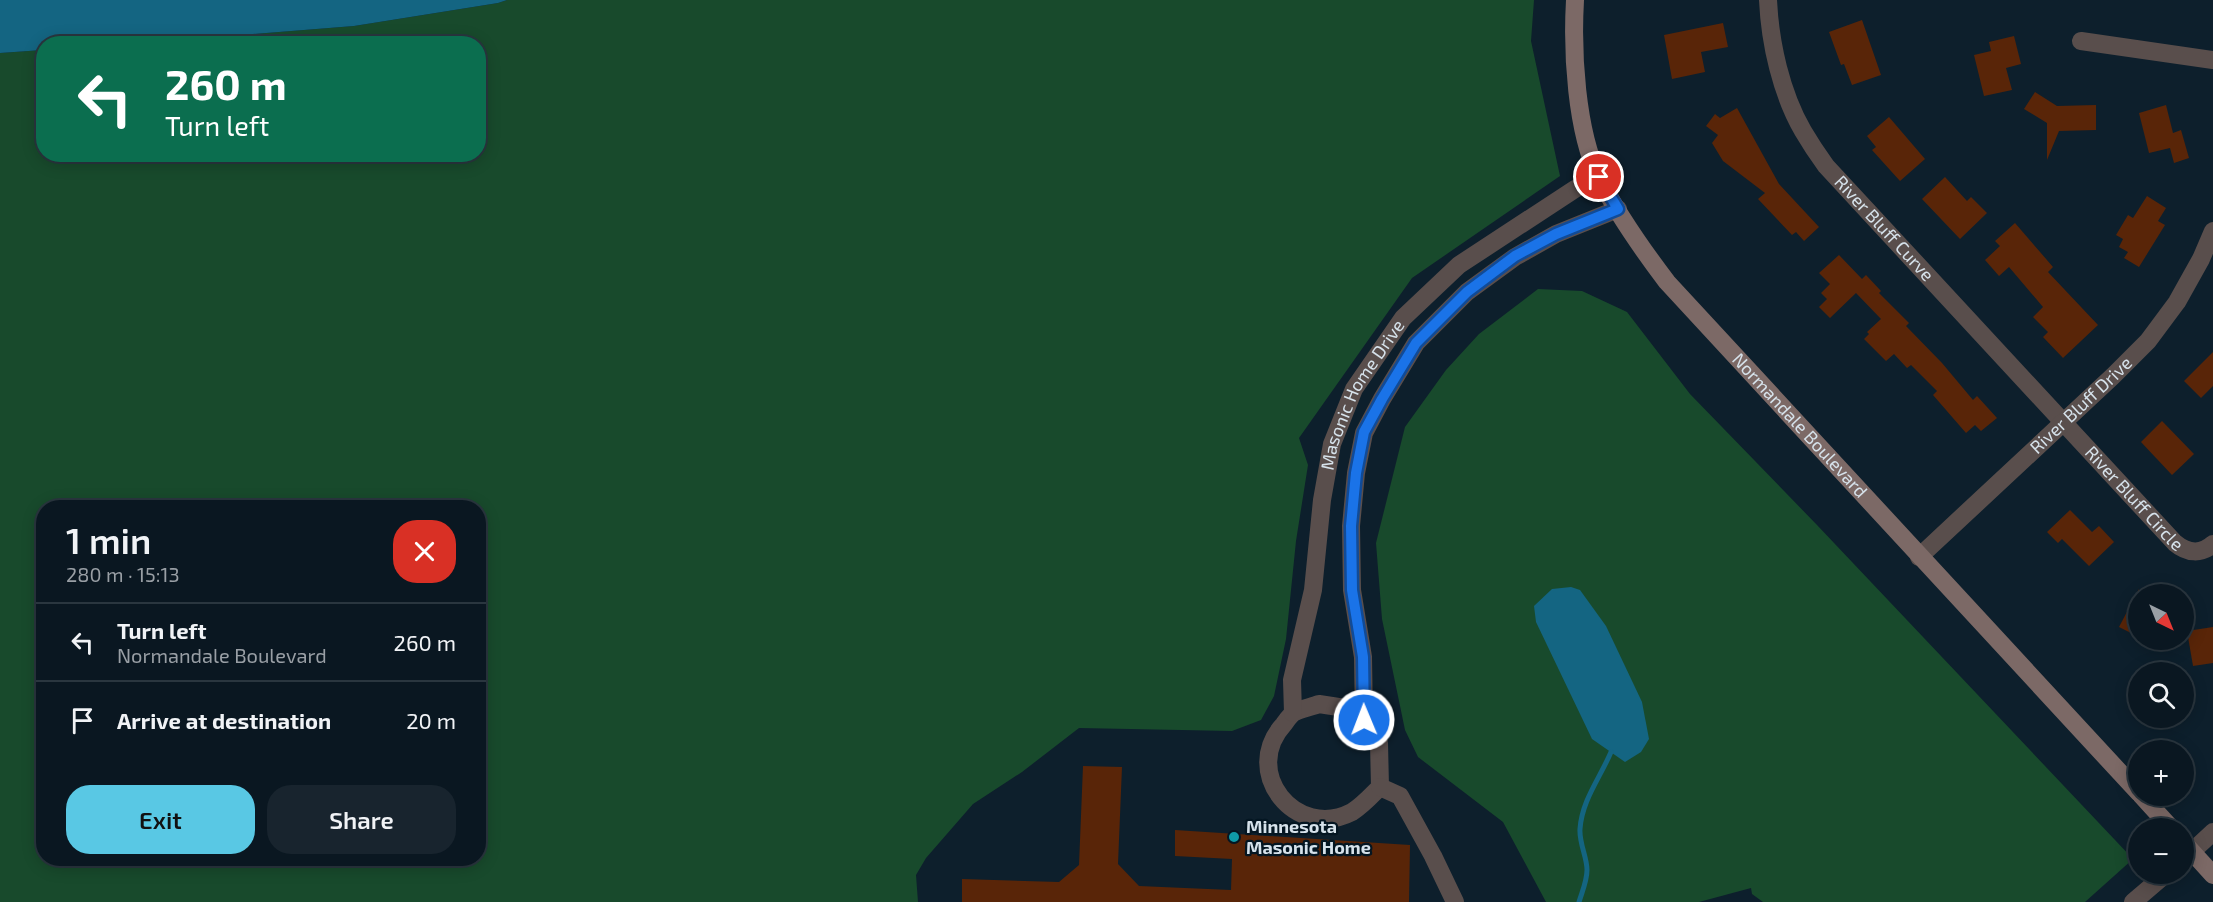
<!DOCTYPE html>
<html lang="en">
<head>
<meta charset="utf-8">
<style>
  :root { --surface:#0a1721; --page:#18242e; --text:#f1f3f6; --muted:#999fa5; --line:#2a363f; --accent:#59c8e4 }
  body { margin:0; font-family:"Exo 2",sans-serif; background:var(--page); color:var(--text); height:100vh; display:flex; flex-direction:column; font-size:22px; white-space:nowrap }
  * { box-sizing:border-box; margin:0 }
  p { font-size:20px; color:var(--muted) }
  .icon { flex:none; width:33px; height:33px; fill:none; stroke:currentColor; stroke-width:2; stroke-linecap:round; stroke-linejoin:round }
  .map { position:relative; flex:1; overflow:hidden }
  .side { position:absolute; left:36px; top:500px; width:450px; height:366px; display:flex; flex-direction:column; background:var(--surface); border-radius:24px; box-shadow:0 3px 15px #0003,0 0 0 2px var(--line) }
  .side>* { flex:none }
  .top-card { position:absolute; left:36px; top:36px; width:450px; height:126px; border-radius:24px; box-shadow:0 3px 15px #0003,0 0 0 2px var(--line); background:#0b6e4f; color:#fff; overflow:hidden }
  .needle { width:39px; rotate:137deg }
  .fabs { position:absolute; left:2128px; top:584px; display:grid; gap:12px }
  .fabs a { display:grid; place-items:center; width:66px; height:66px; border-radius:50%; background:var(--surface); box-shadow:0 3px 15px #0003,0 0 0 2px var(--line); font-size:30px }
  .pin { position:absolute; display:grid; place-items:center; width:51px; height:51px; color:#fff; margin:-26px; border:3px solid #fff; border-radius:50%; box-shadow:0 2px 6px #0007 }
  .me { position:absolute; width:66px; margin:-33px; rotate:359deg; stroke-linejoin:round; filter:drop-shadow(0 0 4px #0008) }
  .turn { display:flex; align-items:center; gap:21px; height:126px; padding:0 30px; font-size:27px }
  .turn .icon { width:78px; height:78px; stroke-width:2.5 }
  .turn b { display:block; font-size:42px; line-height:51px }
  .round { display:grid; place-items:center; flex:none; width:63px; height:63px; border-radius:24px; background:var(--page) }
  .head { display:flex; align-items:center; justify-content:space-between; height:102px; padding:0 30px }
  h1 { font-size:36px; font-weight:600; line-height:45px }
  .primary-button { display:flex; gap:12px; margin-top:auto; padding:12px 30px }
  .primary-button a { flex:1; height:69px; border-radius:24px; background:var(--accent); color:#111; font-size:24px; font-weight:600; line-height:69px; text-align:center }
  .primary-button a+a { background:var(--page); color:var(--text) }
  ul { padding:0; list-style:none }
  li { display:flex; align-items:center; gap:18px; height:78px; padding:0 30px; border-top:2px solid var(--line) }
  li div { flex:1 }
  li b { display:block; font-size:22px }
  li em { font-style:normal }
  .map>svg:first-child { display:block }
  .green { fill:#184a2c; fill-rule:evenodd }
  .water { fill:#146582 }
  .lines { fill:none; stroke-linecap:round; stroke-linejoin:round }
  .stream { stroke:#146582; stroke-width:5 }
  .building { fill:#592508 }
  .street { stroke:#594e4c; stroke-width:18 }
  .secondary { stroke:#7c6966; stroke-width:18 }
  .route-casing { stroke:#114b97; stroke-width:15 }
  .route { stroke:#1a73e8; stroke-width:10 }
  .culture-dot { fill:#0f9aa8; stroke:#041622; stroke-width:2 }
  .labels { text-anchor:middle; stroke-width:4.5; stroke-linejoin:round; paint-order:stroke }
  .street-label { font-size:18px; fill:#d6e2eb; stroke:#041622 }
  .poi-label { font-size:18px; font-weight:bold; fill:#d6e2eb; stroke:#041622; text-anchor:start }
</style>
</head>
<body>
<div class="map">
<svg width="2213" height="902" viewBox="0 0 2213 902">
  <rect width="100%" height="100%" fill="#0d1f2c"/>
  <g class="green">
    <path d="M507 0H1534L1531 41 1560 176 1412 278 1299 438 1308 465 1296 541 1286 639 1274 696 1261 720 1232 731 1079 728 1022 772 973 804 926 858 916 875 918 902H0V53L43 50 44 154H478V44L140 43 354 26 498 3ZM44 507H478V858H44Z"/>
    <polygon points="1538,289 1582,291 1627,312 1690,394 1817,525 2133,859 2085,902 1763,902 1752,894 1751,888 1699,902 1546,902 1503,822 1418,757 1405,730 1382,619 1376,543 1405,427 1446,370 1479,334"/>
  </g>
  <g class="water">
    <polygon points="0,0 507,0 498,3 354,26 140,43 44,44 43,50 0,53"/>
    <polygon points="1571,587 1580,590 1606,626 1642,702 1649,739 1641,752 1625,762 1592,739 1536,622 1534,606 1552,589"/>
  </g>
  <g class="lines">
    <path class="stream" d="M1579 902C1582 892 1587 881 1587 870 1587 857 1579 843 1580 829 1582 800 1600 778 1611 752"/>
  </g>
  <g class="building">
    <polygon points="1862,20 1881,75 1852,85 1844,64 1841,65 1829,32"/>
    <polygon points="1723,23 1728,47 1701,52 1705,72 1672,79 1664,35"/>
    <polygon points="2014,36 2021,64 2006,68 2012,90 1984,96 1974,55 1991,51 1989,42"/>
    <polygon points="2035,92 2057,106 2096,105 2096,130 2059,131 2047,160 2047,123 2024,109"/>
    <polygon points="2166,105 2173,133 2181,130 2189,158 2174,163 2170,148 2149,153 2139,113"/>
    <polygon points="1737,108 1779,184 1819,227 1804,241 1796,232 1792,235 1758,199 1765,193 1723,161 1712,143 1718,135 1706,126 1715,114 1720,118"/>
    <polygon points="1889,117 1925,159 1900,181 1872,150 1876,147 1867,136"/>
    <polygon points="1945,177 1967,201 1971,197 1987,213 1960,239 1922,199"/>
    <polygon points="2147,196 2166,208 2158,221 2165,225 2139,267 2124,258 2128,252 2119,247 2123,239 2116,235 2128,215 2133,218"/>
    <polygon points="2015,223 2053,267 2048,272 2098,325 2063,358 2043,337 2048,332 2033,317 2043,307 2009,267 1999,276 1985,260 2000,246 1995,241"/>
    <polygon points="1839,255 1862,279 1866,275 1881,291 1879,293 1909,323 1906,326 1942,363 1973,400 1977,396 1997,418 1981,431 1975,425 1966,433 1933,395 1937,391 1911,365 1907,368 1894,354 1886,361 1864,339 1869,334 1867,332 1881,319 1856,293 1830,318 1819,307 1827,299 1821,293 1830,284 1819,273"/>
    <polygon points="2213,352 2213,386 2201,398 2184,381"/>
    <polygon points="2162,421 2194,454 2172,475 2141,442"/>
    <polygon points="2070,510 2092,532 2099,526 2114,542 2089,566 2062,539 2058,543 2047,532"/>
    <polygon points="2139,589 2139,637 2119,627"/>
    <polygon points="2213,627 2213,663 2193,666 2187,631"/>
    <polygon points="1083,766 1122,767 1118,864 1139,886 1231,890 1232,859 1175,856 1175,830 1410,845 1409,902 962,902 962,879 1059,882 1079,865"/>
  </g>
  <g class="lines">
    <g class="street">
      <path id="s1" d="M1768 0C1770 43 1781 93 1803 131 1810 143 1818 155 1826 166L2175 543C2187 553 2201 555 2213 544"/>
      <polyline points="2081,41 2213,60"/>
      <path id="s2" d="M1919 557 2113 376 2148 341 2177 302 2201 259 2213 231"/>
      <path d="M1319 704 1345 708 1364 720 1379 743 1380 787C1372 795 1362 806 1352 812 1296 841 1240 772 1284 724 1286 721 1290 716 1293 713 1300 709 1311 707 1319 704Z"/>
      <path id="s3" d="M1293 713 1292 680 1313 590 1322 500 1332 444 1354 389 1403 318 1459 265 1575 189 1599 177"/>
      <polyline points="1364,720 1363,657 1352,590 1351,526 1356,473 1364,433 1382,399 1416,343 1467,292 1515,257 1556,234 1618,209"/>
      <polyline points="1380,787 1400,796 1433,856 1455,902"/>
      <polyline points="2184,859 2213,832"/>
      <polyline points="2133,902 2167,873"/>
    </g>
    <g class="secondary">
      <path id="s4" d="M1575 0C1572 52 1576 130 1599 178 1618 215 1642 249 1667 282L2139 793"/>
      <polyline points="2141,795 2171,828"/>
      <polyline points="2184,843 2213,875"/>
    </g>
  </g>
  <g class="lines">
    <g class="route-casing">
      <polyline id="route" points="1364,720 1363,657 1352,590 1351,526 1356,473 1364,432 1382,399 1416,343 1467,292 1515,256 1556,234 1618,209 1599,177"/>
    </g>
    <use href="#route" class="route"/>
  </g>
  <circle class="culture-dot" cx="1234" cy="837" r="6"/>
  <g class="labels">
    <g class="street-label">
      <text dy="6" stroke="none"><textPath href="#s1" startOffset="264">River Bluff Curve</textPath></text>
      <text dy="6" stroke="none"><textPath href="#s3" startOffset="330">Masonic Home Drive</textPath></text>
      <text dy="6" stroke="none"><textPath href="#s2" startOffset="222">River Bluff Drive</textPath></text>
      <text dy="6" stroke="none"><textPath href="#s4" startOffset="501">Normandale Boulevard</textPath></text>
      <text dy="6" stroke="none"><textPath href="#s1" startOffset="632">River Bluff Circle</textPath></text>
    </g>
    <g class="poi-label">
      <text x="1246" y="833">Minnesota<tspan x="1246" dy="21">Masonic Home</tspan></text>
    </g>
  </g>
</svg>
<div class="fabs">
<a><svg class="needle" viewBox="-14 -14 28 28"><path d="M0-13l5 13h-10z" fill="#e53935"/><path d="M0 13l5-13h-10z" fill="#999fa5"/></svg></a>
<a><svg class="icon" aria-label="search" viewBox="0 0 24 24"><circle cx="10" cy="10" r="6"/><path d="M15 15l6 6"/></svg></a>
<a>+</a>
<a>−</a>
</div>
<div class="pin" style="left:1599px;top:177px;background:#d93025"><svg class="icon" aria-label="arrive" viewBox="0 0 24 24"><path d="M6 21V4h12l-3 4 3 4H6"/></svg></div>
<svg class="me" style="left:1364px;top:720px" viewBox="-20 -20 40 40"><circle r="17" fill="#1a73e8" stroke="#fff" stroke-width="3"/><path d="M0-11L8 9 0 5-8 9z" fill="#fff"/></svg>
<div class="top-card">
<div class="turn"><svg class="icon" aria-label="left" viewBox="0 0 24 24"><path d="M17 20v-9H6M10 6l-5 5 5 5"/></svg><div><b>260 m</b>Turn left</div></div>
</div>
<section class="side">
<div class="head"><div><h1>1 min</h1><p>280 m · 15:13</p></div><a class="round" style="background:#d93025;color:#fff"><svg class="icon" aria-label="close" viewBox="0 0 24 24"><path d="M6 6l12 12M18 6L6 18"/></svg></a></div>
<ul>
<li><svg class="icon" aria-label="left" viewBox="0 0 24 24"><path d="M17 20v-9H6M10 6l-5 5 5 5"/></svg><div><b>Turn left</b><p>Normandale Boulevard</p></div><em>260 m</em></li>
<li><svg class="icon" aria-label="arrive" viewBox="0 0 24 24"><path d="M6 21V4h12l-3 4 3 4H6"/></svg><div><b>Arrive at destination</b></div><em>20 m</em></li>
</ul>
<div class="primary-button"><a>Exit</a><a>Share</a></div>
</section>
</div>
</body>
</html>
